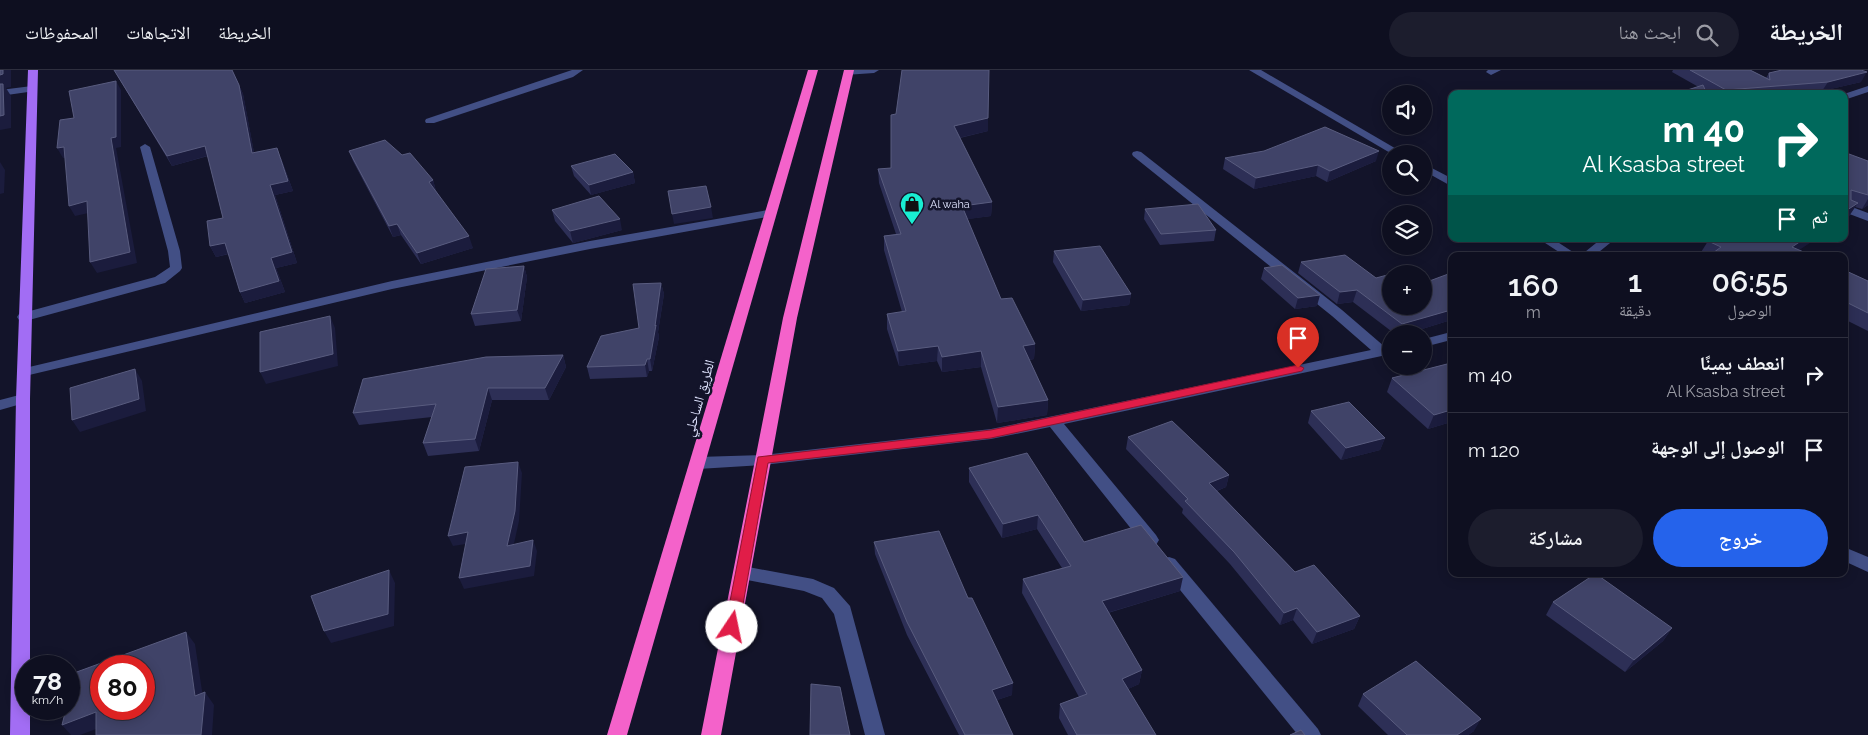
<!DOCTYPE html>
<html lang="ar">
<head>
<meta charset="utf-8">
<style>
  :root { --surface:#0e0f20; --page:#1c1d2d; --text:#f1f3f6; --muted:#9b9ca5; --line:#2e2f3e; --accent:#2563eb }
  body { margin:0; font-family:Raleway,"Noto Naskh Arabic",sans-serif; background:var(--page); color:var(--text); direction:rtl; height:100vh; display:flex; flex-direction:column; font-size:19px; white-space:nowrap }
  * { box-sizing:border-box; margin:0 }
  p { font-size:16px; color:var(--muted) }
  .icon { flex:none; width:28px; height:28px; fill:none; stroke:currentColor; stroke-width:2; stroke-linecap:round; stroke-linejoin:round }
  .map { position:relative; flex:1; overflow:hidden; direction:ltr }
  .panel { position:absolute; left:1448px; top:182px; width:400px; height:325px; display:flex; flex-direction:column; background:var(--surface); border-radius:10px; box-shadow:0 2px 12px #0003,0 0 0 1px var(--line); direction:rtl }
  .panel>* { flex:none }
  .banner { position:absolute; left:1448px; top:20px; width:400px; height:152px; border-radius:10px; box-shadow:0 2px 12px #0003,0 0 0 1px var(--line); direction:rtl; background:#00695c; color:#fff; overflow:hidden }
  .controls { position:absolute; left:1382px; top:15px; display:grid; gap:10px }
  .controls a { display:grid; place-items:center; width:50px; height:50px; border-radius:50%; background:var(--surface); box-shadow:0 2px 12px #0003,0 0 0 1px var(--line); font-size:25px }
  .speed { position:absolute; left:15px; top:585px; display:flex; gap:10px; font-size:25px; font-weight:700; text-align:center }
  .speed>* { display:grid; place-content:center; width:65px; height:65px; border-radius:50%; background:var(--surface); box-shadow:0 2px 12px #0003,0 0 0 1px var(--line); line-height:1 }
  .speed small { font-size:12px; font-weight:400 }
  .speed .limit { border:8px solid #d22; background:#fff; color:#111 }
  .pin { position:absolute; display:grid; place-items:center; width:42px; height:42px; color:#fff; margin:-51px -21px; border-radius:50% 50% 50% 0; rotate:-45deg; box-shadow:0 0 5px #0007 }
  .pin .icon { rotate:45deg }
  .me { position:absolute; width:55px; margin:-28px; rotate:11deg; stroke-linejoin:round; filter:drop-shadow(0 0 4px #0008) }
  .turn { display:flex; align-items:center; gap:18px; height:105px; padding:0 20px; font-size:22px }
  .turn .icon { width:65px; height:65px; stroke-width:2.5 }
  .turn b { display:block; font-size:35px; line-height:42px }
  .then { display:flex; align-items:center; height:48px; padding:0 20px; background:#0003; gap:10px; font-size:19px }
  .eta { display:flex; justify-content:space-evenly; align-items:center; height:85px; text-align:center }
  .eta b { font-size:30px; font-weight:600; line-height:35px }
  .action { display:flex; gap:10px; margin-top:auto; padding:10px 20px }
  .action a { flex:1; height:58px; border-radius:30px; background:var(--accent); color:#fff; font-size:20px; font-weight:600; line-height:58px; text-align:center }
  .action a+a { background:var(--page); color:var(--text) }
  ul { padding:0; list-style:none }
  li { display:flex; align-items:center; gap:15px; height:75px; padding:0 20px; border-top:1px solid var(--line) }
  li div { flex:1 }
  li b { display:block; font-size:19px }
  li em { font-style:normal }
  header { display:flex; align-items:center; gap:30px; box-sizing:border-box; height:70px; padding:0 25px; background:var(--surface); border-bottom:1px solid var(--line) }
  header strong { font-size:24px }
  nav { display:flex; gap:28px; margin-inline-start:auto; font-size:18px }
  .search { width:350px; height:45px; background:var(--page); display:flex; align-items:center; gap:12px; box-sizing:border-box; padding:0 18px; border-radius:28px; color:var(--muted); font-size:19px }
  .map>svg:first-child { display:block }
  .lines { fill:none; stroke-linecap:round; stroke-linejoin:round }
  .minor { fill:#424f85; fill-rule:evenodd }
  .major { fill:#a26df4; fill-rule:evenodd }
  .highway { fill:#f462ca; fill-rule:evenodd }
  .wall { fill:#2d2f56 }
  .shaded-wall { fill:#1b1c3d }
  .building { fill:#404368; stroke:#595c7f; fill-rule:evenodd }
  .route { fill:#e11d48; stroke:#92132f }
  .labels { text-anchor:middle; stroke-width:5; stroke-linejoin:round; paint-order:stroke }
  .far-poi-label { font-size:11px; fill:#dee2fd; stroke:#13142a; text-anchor:start }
  .street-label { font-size:14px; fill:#dee2fd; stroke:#13142a }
</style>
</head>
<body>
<header>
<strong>الخريطة</strong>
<div class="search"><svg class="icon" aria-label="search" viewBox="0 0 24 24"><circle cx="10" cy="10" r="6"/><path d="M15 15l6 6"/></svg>ابحث هنا</div>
<nav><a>الخريطة</a><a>الاتجاهات</a><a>المحفوظات</a></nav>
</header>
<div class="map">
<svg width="1868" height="665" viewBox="0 0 1868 665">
  <rect width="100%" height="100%" fill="#13142a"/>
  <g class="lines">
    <g class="minor">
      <polygon points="572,0 583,0 573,7 434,53 426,53 425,51 426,49"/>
      <polygon points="850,0 879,0 874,3 845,5 845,1"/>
      <polygon points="1249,0 1261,0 1405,84 1392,84"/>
      <polygon points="1488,0 1501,0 1491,5 1486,2"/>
      <polygon points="32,16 37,19 35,21 0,26 0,20"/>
      <polygon points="1868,16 1868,22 1844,30 1844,24"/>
      <polygon points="145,74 150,77 180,181 182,198 180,201 165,213 29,250 19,250 17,247 19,244 155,207 170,197 168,181 140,77"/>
      <polygon points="1137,81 1141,82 1342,240 1385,277 1391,276 1391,284 1064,354 1156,465 1159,470 1156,475 1150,476 1144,475 1050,357 991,369 763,395 698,399 692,397 690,393 692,389 698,387 763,385 991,359 1371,280 1332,246 1133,86 1132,84 1133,82"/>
      <polygon points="1424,94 1451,108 1451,116 1424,101"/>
      <polygon points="1844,134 1868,143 1868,151 1844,142"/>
      <polygon points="768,140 774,144 772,146 590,179 392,219 25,306 20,305 18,302 20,299 25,298 392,211 590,171"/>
      <polygon points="1539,169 1553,169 1579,186 1565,186"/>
      <polygon points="1601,169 1615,169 1594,186 1580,186"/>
      <polygon points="1451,262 1451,270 1424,277 1424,269"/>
      <polygon points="23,324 28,326 30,329 28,332 0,340 0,330"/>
      <polygon points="1844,477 1868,487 1868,502 1844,491"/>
      <polygon points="1169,487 1175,489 1318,659 1321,665 1298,665 1163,499 1160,494 1163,489"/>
      <polygon points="743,496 813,509 834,518 850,536 885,665 865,665 834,544 822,528 804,521 737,508 734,503 737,498"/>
    </g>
    <polygon class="major" points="28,0 38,0 30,329 30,596 26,596 26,639 30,639 30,665 10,665 16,329"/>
    <g class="highway">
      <polygon points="808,0 818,0 627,665 607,665"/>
      <polygon points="844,0 854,0 797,248 721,665 701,665 783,248"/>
    </g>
  </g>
  <g class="wall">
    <polygon points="114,0 232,0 243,24 254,83 281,88 293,121 275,125 297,193 276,198 285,222 245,233 240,222 229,184 216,187 210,176 223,148 208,86 172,96"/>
    <polygon points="1673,0 1750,0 1766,8 1769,3 1861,12 1822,21 1793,24 1711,24 1672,2"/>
    <polygon points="896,44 988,61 960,68 992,132 991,146 967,149 1001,229 1035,274 1034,289 1029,290 1048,330 1047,345 997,353 981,297 942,302 937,291 899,296 887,259 887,244 902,242 884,180 884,166 896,164 879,113 878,99 891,98"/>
    <polygon points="349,81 433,110 436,121 473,178 421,194 401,165 393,167 353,91"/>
    <polygon points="1844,87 1868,91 1868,135 1862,139 1855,137 1849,146 1844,150"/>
    <polygon points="1225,88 1376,91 1327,112 1316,106 1254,119 1223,99"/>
    <polygon points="571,96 633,102 635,113 591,125 574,106"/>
    <polygon points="1145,139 1216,160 1214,171 1160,175 1144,149"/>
    <polygon points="552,140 622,160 573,173 555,151"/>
    <polygon points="1708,171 1799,180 1813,186 1705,186 1700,184"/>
    <polygon points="1054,181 1131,224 1129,235 1081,241 1053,192"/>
    <polygon points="1301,192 1391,236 1451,203 1451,250 1406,264 1395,264 1353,232 1337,234 1298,203"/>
    <polygon points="524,196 527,207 521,251 475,256 471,244"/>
    <polygon points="1264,198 1317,236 1295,239 1261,209"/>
    <polygon points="1844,200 1868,211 1868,261 1844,249"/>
    <polygon points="661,213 664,224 658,262 659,267 652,301 649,301 647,307 590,309 587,297 639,258"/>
    <polygon points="563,285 566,297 549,330 492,330 479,381 428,386 423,373 432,347 359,355 353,343"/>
    <polygon points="1451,293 1451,352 1428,359 1387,322 1392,308"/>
    <polygon points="1311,341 1385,368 1380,380 1341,390 1308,353"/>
    <polygon points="1128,367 1229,405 1226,417 1217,421 1295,502 1360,546 1354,559 1312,574 1293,550 1280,555 1230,494 1182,443 1183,439 1126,379"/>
    <polygon points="969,398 1084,472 1180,521 1108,543 1142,600 1139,614 1128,619 1156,665 1068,665 1059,648 1060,634 1079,627 1022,523 1023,509 1062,498 1037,459 1002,468 969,412"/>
    <polygon points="874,472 968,528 1012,625 997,630 1013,665 959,665 907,565 875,484"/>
    <polygon points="1553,532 1672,558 1663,571 1625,602 1546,545"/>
    <polygon points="1363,624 1474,661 1468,665 1388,665 1358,636"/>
  </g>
  <g class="shaded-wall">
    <polygon points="3,0 11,0 11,17 6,18 11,26 11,58 0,60 0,5"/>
    <polygon points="1867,2 1861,12 1822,21 1828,12"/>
    <polygon points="116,11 121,20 121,77 116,78 137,193 97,203 90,192 111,68"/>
    <polygon points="239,15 243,24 256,93 252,83"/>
    <polygon points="988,48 988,61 954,69 954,56"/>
    <polygon points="205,76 210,85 172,96 167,86"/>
    <polygon points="64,77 70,87 63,88 57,78"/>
    <polygon points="277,78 293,121 275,125 297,193 276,198 285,222 245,233 240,222 271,188 270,115"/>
    <polygon points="1379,81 1376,91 1327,112 1330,101"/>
    <polygon points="0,92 5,100 4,123 0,124"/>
    <polygon points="1318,95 1316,106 1254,119 1256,108"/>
    <polygon points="633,102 635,113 591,125 589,115"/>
    <polygon points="433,110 436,121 432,122 429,112"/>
    <polygon points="1868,129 1868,135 1862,139"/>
    <polygon points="87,131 93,142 75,146 69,136"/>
    <polygon points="992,132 991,146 962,150 962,136"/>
    <polygon points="1858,133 1849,146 1844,150 1844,142"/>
    <polygon points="711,137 713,148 674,154 672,144"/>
    <polygon points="620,149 622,160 573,173 570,161"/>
    <polygon points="397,154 401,165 393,167 389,156"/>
    <polygon points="469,166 473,178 421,194 417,183"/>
    <polygon points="1804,169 1816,169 1790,186 1792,177"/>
    <polygon points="225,173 231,183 216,187 210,176"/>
    <polygon points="524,196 527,207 521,251 517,240"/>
    <polygon points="661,213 664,224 658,262 659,267 652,301 650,289"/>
    <polygon points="1357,220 1353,232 1337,234 1340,222"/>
    <polygon points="1131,224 1129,235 1081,241 1083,230"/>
    <polygon points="1320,225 1317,236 1295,239 1298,228"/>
    <polygon points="1451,240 1451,250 1406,264 1399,264 1402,254"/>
    <polygon points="330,246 335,258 338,296 266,314 260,302"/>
    <polygon points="1035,274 1034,289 1021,291 1023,276"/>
    <polygon points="938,276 937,291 899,296 898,281"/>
    <polygon points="981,281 981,297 942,302 942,287"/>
    <polygon points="563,285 566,297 549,330 545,318"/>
    <polygon points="647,289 649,301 647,307 645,295"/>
    <polygon points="135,299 142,311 146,341 80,362 72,350"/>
    <polygon points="488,318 492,330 479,381 475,369"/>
    <polygon points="1048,330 1047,345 997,353 998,337"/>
    <polygon points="1451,340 1451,352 1428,359 1434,345"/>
    <polygon points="1385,368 1380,380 1341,390 1346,378"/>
    <polygon points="518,392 522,403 519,451 511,487 507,476"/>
    <polygon points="1229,405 1226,417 1206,425 1209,413"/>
    <polygon points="1038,445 1037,459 1002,468 1003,454"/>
    <polygon points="468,462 472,473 453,476 448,466"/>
    <polygon points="533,470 537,481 534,506 464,519 459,508"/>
    <polygon points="389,500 395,513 394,556 331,573 324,561"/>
    <polygon points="1183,507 1180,521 1100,545 1102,531"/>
    <polygon points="1297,538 1293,550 1280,555 1284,543"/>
    <polygon points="1360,546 1354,559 1312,574 1317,562"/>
    <polygon points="1672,558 1663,571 1625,602 1634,590"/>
    <polygon points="186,562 195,574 204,634 205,622 214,635 212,665 201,665"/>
    <polygon points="1142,600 1139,614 1120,623 1122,609"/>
    <polygon points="1013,613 1012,625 991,632 992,620"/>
    <polygon points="96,642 107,655 80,665 71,665 62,655"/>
    <polygon points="1481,649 1474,661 1468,665 1457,665"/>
  </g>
  <g class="building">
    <polygon points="0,0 3,0 3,4 0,5"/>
    <polygon points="114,0 232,0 239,15 252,83 277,78 288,111 270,115 292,182 271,188 279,211 240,222 225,173 210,176 207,151 223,148 205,76 167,86"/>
    <polygon points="902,0 989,0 988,48 954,56 992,132 962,136 1001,229 1012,228 1035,274 1023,276 1048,330 998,337 981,281 942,287 938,276 898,281 887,244 906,241 884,166 901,164 878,99 891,98 891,45 896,44"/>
    <polygon points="1690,0 1750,0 1770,10 1769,3 1782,0 1861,0 1867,2 1828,12 1726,20"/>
    <polygon points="116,11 116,67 111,68 130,182 90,192 87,131 69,136 64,77 57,78 60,50 74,48 69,21"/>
    <polygon points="0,14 3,14 4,45 0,46"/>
    <polygon points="1703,15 1707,24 1675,24"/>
    <polygon points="1325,57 1379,81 1330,101 1318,95 1256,108 1225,88 1264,81"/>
    <polygon points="385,70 402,85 410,83 433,110 429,112 469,166 417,183 397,154 389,156 349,81"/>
    <polygon points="615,84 633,102 589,115 571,96"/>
    <polygon points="1849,84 1868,91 1868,125 1851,120 1851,130 1858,133 1844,142 1844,87"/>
    <polygon points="706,116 711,137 672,144 668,121"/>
    <polygon points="599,126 620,149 570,161 552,140"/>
    <polygon points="1198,134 1216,160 1161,164 1145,139"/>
    <polygon points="1712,169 1804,169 1792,177 1813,186 1709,186 1721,177 1708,171"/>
    <polygon points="1100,176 1131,224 1083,230 1054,181"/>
    <polygon points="1345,185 1376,208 1391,204 1391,236 1424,236 1424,213 1451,203 1451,240 1402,254 1357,220 1340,222 1301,192"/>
    <polygon points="1282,195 1320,225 1298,228 1264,198"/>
    <polygon points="524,196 517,240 471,244 486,199"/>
    <polygon points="1844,200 1868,211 1868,243 1844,231"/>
    <polygon points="661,213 655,256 656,255 650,289 647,289 645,295 587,297 601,266 639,258 633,214"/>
    <polygon points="330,246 333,284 260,302 260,262"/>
    <polygon points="563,285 545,318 488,318 475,369 423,373 436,334 353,343 363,309 486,287"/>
    <polygon points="1451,293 1451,340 1434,345 1392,308"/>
    <polygon points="135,299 139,329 72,350 70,318"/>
    <polygon points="1349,332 1385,368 1346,378 1311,341"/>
    <polygon points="1172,351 1229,405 1209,413 1295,502 1314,495 1360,546 1317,562 1297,538 1284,543 1234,482 1185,431 1188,429 1128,367"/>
    <polygon points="1027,383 1084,472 1141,455 1183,507 1102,531 1142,600 1122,609 1156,665 1077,665 1060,634 1087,624 1023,509 1071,496 1038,445 1003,454 969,398"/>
    <polygon points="518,392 515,441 507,476 533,470 530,496 459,508 468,462 448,466 465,397"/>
    <polygon points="939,461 968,528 972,528 1013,613 992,620 1013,665 965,665 907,552 874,472"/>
    <polygon points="389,500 388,544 324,561 311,526"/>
    <polygon points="1595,504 1596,504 1672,558 1634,590 1553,532"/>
    <path d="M186 562 195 626 205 622 201 665H96V642L62 655 66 639H69V627L74 603ZM101 596H144V639H101Z"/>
    <polygon points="1416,591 1481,649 1457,665 1407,665 1363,624"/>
    <polygon points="811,614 840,617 850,665 810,665"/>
    <polygon points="1301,660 1305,665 1290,665"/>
  </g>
  <polygon class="route" points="1298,295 1304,298 1302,301 991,368 768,393 739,557 737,561 732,563 727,561 725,557 758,387 991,360"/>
  <defs>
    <g id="shop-pin" transform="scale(1.25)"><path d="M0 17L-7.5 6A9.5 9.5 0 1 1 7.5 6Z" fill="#19eed2" stroke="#13142a"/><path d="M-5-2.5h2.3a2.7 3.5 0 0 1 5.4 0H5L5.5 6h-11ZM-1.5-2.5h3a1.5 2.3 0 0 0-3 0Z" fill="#111"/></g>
  </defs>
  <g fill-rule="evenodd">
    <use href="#shop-pin" x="912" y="134"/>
  </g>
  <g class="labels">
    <g class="far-poi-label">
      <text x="930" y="138">Al waha</text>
    </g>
    <g class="street-label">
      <text transform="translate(699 328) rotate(-74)" y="5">الطريق الساحلي</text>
    </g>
  </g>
</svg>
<div class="controls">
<a><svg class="icon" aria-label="sound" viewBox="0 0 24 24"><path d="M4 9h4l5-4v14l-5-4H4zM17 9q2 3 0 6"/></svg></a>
<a><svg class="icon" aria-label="search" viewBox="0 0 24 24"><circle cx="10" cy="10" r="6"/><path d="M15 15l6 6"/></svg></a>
<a><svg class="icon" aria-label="layers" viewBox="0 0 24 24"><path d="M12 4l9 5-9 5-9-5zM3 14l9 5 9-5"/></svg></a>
<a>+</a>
<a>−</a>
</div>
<div class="speed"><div>78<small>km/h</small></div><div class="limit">80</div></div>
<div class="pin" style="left:1298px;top:298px;background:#d93025"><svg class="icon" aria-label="arrive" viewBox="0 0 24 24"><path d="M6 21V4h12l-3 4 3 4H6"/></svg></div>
<svg class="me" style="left:732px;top:557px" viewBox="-20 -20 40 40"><circle r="19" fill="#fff"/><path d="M0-13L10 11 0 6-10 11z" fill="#e11d48"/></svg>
<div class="banner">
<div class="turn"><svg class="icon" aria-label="right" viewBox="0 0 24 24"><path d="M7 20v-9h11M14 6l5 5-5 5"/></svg><div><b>40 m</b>Al Ksasba street</div></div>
<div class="then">ثم<svg class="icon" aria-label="arrive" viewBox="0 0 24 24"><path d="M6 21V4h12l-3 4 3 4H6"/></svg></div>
</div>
<section class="panel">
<div class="eta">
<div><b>06:55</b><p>الوصول</p></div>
<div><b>1</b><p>دقيقة</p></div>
<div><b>160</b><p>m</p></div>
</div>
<ul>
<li><svg class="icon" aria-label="right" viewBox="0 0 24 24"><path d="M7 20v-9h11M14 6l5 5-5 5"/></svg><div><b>انعطف يمينًا</b><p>Al Ksasba street</p></div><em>40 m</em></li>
<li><svg class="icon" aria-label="arrive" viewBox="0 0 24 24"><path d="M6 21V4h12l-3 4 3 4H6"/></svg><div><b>الوصول إلى الوجهة</b></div><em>120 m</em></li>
</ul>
<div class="action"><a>خروج</a><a>مشاركة</a></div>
</section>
</div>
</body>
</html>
